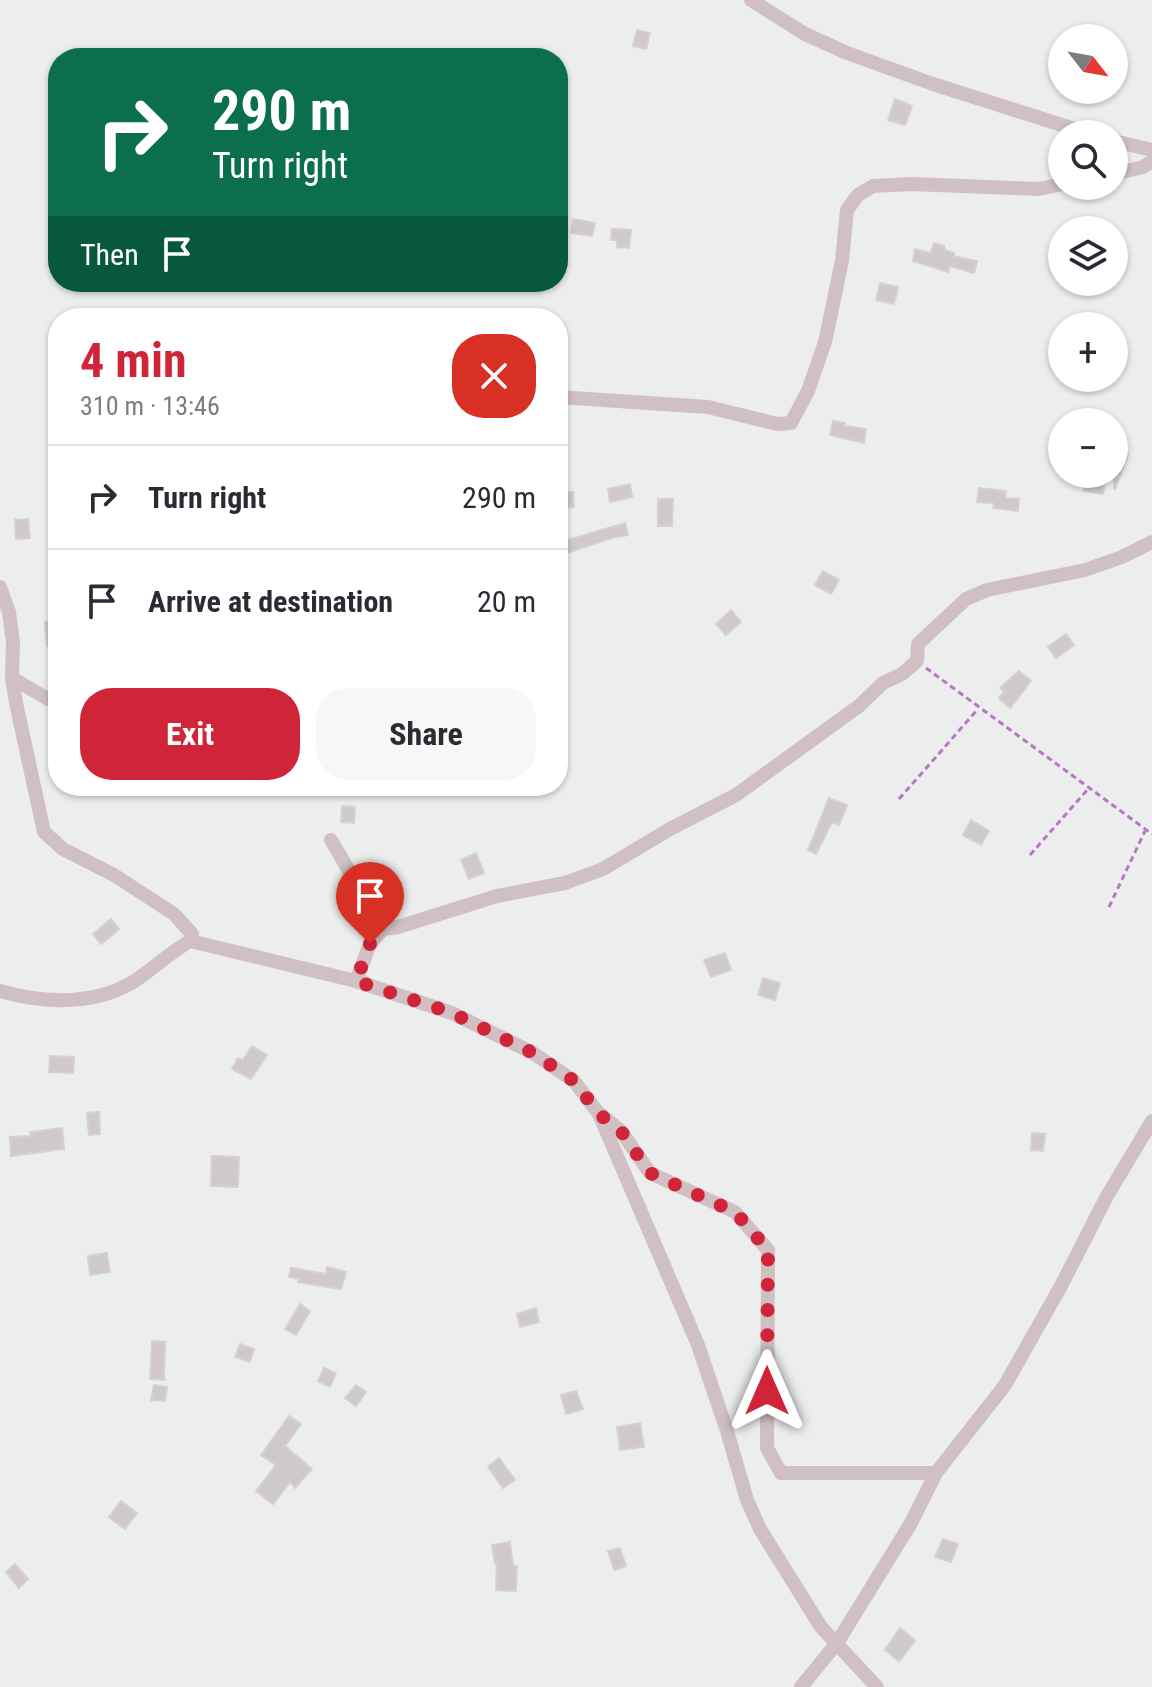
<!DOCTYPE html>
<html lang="en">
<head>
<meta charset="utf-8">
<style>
  :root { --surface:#fff; --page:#f7f7f7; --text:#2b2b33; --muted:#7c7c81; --line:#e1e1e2; --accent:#d02539 }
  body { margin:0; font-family:"Roboto Condensed",sans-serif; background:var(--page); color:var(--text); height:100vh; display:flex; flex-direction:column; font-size:30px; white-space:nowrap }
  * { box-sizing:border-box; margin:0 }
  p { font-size:26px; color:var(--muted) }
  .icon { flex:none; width:44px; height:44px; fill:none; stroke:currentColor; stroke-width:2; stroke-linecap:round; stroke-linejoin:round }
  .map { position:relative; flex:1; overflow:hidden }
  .details { position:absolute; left:48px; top:308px; width:520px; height:488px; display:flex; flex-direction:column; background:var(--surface); border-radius:32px; box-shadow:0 2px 6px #0004 }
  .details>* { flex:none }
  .top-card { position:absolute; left:48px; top:48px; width:520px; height:244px; border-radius:32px; box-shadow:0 2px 6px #0004; background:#0b6e4f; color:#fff; overflow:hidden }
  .needle { width:52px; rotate:121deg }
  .fabs { position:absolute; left:1048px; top:24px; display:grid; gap:16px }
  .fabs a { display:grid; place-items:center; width:80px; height:80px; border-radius:50%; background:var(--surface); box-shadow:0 2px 6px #0004; font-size:40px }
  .pin { position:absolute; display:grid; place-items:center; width:68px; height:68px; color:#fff; margin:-82px -34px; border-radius:50% 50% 50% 0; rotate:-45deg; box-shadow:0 0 8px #0007 }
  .pin .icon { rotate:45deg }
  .me { position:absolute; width:88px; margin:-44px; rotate:0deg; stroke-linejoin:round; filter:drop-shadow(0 0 6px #0008) }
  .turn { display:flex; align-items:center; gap:28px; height:168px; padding:0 32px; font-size:36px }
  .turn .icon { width:104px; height:104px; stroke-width:2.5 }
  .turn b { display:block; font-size:56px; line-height:68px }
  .then { display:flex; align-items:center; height:76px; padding:0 32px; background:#0003; gap:16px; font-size:30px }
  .round { display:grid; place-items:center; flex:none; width:84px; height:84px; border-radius:32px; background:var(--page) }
  .summary { display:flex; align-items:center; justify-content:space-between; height:136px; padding:0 32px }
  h1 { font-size:48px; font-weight:700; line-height:60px; color:var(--accent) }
  .cta { display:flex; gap:16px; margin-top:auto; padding:16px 32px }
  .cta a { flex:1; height:92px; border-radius:32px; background:var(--accent); color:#fff; font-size:32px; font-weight:700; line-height:92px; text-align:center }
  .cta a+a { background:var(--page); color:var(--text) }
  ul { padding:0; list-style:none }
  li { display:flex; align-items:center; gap:24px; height:104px; padding:0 32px; border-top:2px solid var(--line) }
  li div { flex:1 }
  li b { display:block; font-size:30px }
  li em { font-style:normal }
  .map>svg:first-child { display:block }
  .building { fill:#d0c9ca; stroke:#d7d0d0; stroke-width:2 }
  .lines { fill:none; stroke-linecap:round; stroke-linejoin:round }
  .path { stroke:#b876c6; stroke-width:3; stroke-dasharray:6 4; stroke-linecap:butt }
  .street { stroke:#d0c0c3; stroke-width:14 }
  .route { stroke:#d02539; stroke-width:14; stroke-dasharray:0 25.2 }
</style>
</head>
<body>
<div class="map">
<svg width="1152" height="1687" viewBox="0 0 1152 1687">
  <rect width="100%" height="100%" fill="#eceeed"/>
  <g class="building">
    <polygon points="637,30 650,33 646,49 633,46"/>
    <polygon points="895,99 912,106 905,125 888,120"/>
    <polygon points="573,219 595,223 592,236 571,233"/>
    <polygon points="612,229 631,230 629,248 617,247 617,240 611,240"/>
    <polygon points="934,243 944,246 945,250 954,253 953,256 977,261 974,273 950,266 948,272 913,261 915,249 931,253"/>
    <polygon points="880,283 898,287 894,304 876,300"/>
    <polygon points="833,421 845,423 844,426 866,429 864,443 830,435"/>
    <polygon points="1114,450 1128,455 1115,489 1114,489"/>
    <polygon points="1087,474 1106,474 1103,494 1084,491"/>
    <polygon points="630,484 632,497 610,502 608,489"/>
    <polygon points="979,488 1006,491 1005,498 1019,499 1018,511 993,508 994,503 977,502"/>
    <polygon points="573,492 574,507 558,508 558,493"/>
    <polygon points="658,499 673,499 672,526 658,526"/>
    <polygon points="28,519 30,538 16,539 15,520"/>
    <polygon points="625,523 628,535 612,538 558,556 558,543"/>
    <polygon points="823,571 839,580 831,594 815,585"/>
    <polygon points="731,610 741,622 726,635 716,624"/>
    <polygon points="58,621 58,646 47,646 45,622"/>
    <polygon points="1066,634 1074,645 1056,658 1048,647"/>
    <polygon points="1019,671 1031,681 1010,708 999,698 1004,692 1000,688"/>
    <polygon points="829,798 847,805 839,825 832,822 816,854 808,850"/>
    <polygon points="342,806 355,807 354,823 341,822"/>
    <polygon points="971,820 989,831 981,845 963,835"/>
    <polygon points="476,853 484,873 469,879 461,860"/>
    <polygon points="111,919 119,929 101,944 93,934"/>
    <polygon points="725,953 731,970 711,977 704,960"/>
    <polygon points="763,978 780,983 775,1000 758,995"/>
    <polygon points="252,1046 267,1055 251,1079 232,1069 238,1058 243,1060"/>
    <polygon points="50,1056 74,1057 73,1073 49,1072"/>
    <polygon points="99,1112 100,1134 89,1135 87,1113"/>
    <polygon points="62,1128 64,1149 11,1156 10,1137 31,1136 30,1132"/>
    <polygon points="1032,1133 1045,1134 1043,1151 1031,1150"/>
    <polygon points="212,1156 239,1157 238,1187 211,1186"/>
    <polygon points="107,1253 110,1272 90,1275 88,1256"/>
    <polygon points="327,1267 346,1272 341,1289 298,1282 299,1279 289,1277 291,1268 326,1274"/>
    <polygon points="300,1304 310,1311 296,1335 285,1329"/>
    <polygon points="536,1308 539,1322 520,1327 517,1314"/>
    <polygon points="152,1341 165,1342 164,1380 150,1379"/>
    <polygon points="240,1344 254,1349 250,1362 235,1357"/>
    <polygon points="324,1368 336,1373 330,1387 318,1381"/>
    <polygon points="154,1385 167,1387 165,1401 151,1400"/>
    <polygon points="356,1385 366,1392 356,1406 345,1398"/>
    <polygon points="576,1391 583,1409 566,1414 561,1395"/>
    <polygon points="289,1416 301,1424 285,1446 312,1469 295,1488 290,1482 273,1504 256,1491 276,1465 261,1455"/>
    <polygon points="640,1423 644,1447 620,1450 617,1427"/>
    <polygon points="499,1458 515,1480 503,1488 488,1467"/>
    <polygon points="121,1501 137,1513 125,1529 109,1517"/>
    <polygon points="943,1539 958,1544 951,1562 935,1557"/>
    <polygon points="510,1542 513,1566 517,1566 516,1591 496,1590 497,1563 495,1564 492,1545"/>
    <polygon points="620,1548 626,1566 614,1570 608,1551"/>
    <polygon points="15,1564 28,1579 19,1588 6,1572"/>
    <polygon points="900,1628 915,1641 899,1661 885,1650"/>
  </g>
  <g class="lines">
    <g class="path">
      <polyline points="926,668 1152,834"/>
      <polyline points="899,799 978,709"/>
      <polyline points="1030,855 1088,789"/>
      <polyline points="1109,907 1145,831"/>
    </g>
    <g class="street">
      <polyline points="751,0 805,34 847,53 933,84 1090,134"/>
      <polyline points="1114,141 1152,150"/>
      <polyline points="1114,174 1143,167 1152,161"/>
      <polyline points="558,397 708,407 777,424 791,423 808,391 825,342 842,261 847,210 858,195 873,186 911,184 1039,189 1062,184"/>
      <polyline points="0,587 9,612 13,642 12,678 16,703 44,832 63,849 114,875 174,914 192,934 190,941"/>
      <polyline points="12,678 48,699 58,699"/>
      <polyline points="331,840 383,929"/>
      <polyline points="356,981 452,1013 533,1053 574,1081 599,1114 698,1345 727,1431 747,1500 760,1529 821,1627 877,1687"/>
      <path d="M0 991C44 1004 99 1006 139 978 156 966 171 952 190 941L356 981 370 944 383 929 398 927 497 896 565 883 603 869 670 829 736 795 859 706 883 683 902 674 917 661 918 644 966 599 987 590 1085 570 1122 557 1152 542"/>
      <polyline points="600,1114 621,1131 650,1173 735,1212 768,1250 767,1448 781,1473 936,1473"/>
      <polyline points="801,1687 837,1643 911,1523 936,1473 1005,1385 1061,1286 1107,1196 1152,1121"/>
    </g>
  </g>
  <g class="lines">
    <polyline class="route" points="370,944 356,981 452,1013 533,1053 574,1081 599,1114 621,1131 650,1173 735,1212 768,1250 767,1391"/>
  </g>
</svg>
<div class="fabs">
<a><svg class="needle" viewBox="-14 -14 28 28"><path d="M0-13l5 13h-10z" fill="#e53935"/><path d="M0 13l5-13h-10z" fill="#7c7c81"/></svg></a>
<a><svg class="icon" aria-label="search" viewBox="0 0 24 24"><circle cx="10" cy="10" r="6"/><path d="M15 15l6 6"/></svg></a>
<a><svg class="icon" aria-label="layers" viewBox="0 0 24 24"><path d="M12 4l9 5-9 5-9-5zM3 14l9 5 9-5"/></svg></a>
<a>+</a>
<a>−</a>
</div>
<div class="pin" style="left:370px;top:944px;background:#d93025"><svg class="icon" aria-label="arrive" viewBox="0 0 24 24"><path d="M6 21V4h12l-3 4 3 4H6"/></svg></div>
<svg class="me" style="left:767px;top:1391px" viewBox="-20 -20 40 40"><path d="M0-17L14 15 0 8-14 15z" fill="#d02539" stroke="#fff" stroke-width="4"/></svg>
<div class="top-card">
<div class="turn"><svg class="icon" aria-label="right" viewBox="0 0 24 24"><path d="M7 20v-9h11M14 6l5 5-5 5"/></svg><div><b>290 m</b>Turn right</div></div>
<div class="then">Then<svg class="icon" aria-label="arrive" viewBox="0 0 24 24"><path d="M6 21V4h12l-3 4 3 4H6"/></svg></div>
</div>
<section class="details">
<div class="summary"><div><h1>4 min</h1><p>310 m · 13:46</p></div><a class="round" style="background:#d93025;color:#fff"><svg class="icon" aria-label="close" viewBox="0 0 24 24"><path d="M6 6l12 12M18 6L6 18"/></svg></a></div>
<ul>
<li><svg class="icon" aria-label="right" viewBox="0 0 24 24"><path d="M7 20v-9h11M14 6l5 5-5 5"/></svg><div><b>Turn right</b></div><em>290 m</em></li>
<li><svg class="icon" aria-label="arrive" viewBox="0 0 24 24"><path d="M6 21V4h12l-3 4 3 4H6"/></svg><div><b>Arrive at destination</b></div><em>20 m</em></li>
</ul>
<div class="cta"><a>Exit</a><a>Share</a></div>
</section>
</div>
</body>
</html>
